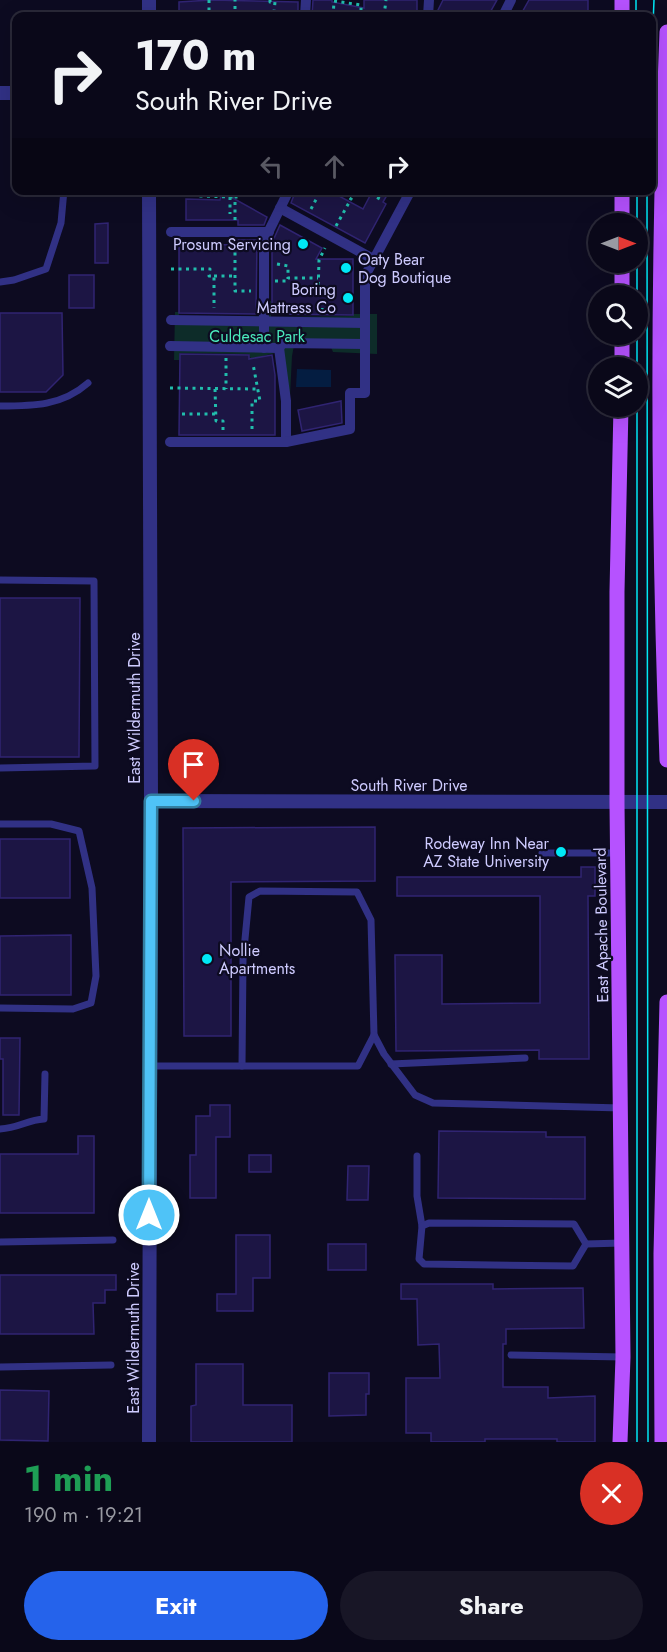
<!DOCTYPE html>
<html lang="en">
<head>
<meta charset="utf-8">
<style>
  :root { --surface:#0a0819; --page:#181626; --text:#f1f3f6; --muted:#999aa2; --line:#2a2938; --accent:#2563eb }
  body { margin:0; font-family:Jost,sans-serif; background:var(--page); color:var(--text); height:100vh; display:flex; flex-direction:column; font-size:22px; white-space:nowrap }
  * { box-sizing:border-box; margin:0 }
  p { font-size:20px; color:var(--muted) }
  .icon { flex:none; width:33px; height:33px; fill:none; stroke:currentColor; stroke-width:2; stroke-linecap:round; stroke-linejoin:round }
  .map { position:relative; height:1442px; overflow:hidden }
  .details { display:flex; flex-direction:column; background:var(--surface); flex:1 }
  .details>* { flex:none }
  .banner { position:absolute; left:12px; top:12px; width:644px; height:183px; border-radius:12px; box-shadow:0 6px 24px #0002,0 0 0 2px var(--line); background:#0a0819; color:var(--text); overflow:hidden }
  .needle { width:39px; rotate:90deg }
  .controls { position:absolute; left:588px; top:213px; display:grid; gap:12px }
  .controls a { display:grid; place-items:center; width:60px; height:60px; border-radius:50%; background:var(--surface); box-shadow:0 6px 24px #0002,0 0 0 2px var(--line); font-size:30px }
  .pin { position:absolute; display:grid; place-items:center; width:51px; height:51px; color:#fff; margin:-62px -26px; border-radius:50% 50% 50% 0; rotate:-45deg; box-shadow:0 0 6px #0007 }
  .pin .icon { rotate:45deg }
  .me { position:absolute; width:66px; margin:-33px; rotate:0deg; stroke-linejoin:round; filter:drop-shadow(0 0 4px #0008) }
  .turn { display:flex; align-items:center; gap:21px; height:126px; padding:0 24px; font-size:27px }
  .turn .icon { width:78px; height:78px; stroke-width:2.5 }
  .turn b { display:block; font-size:42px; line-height:51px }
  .lanes { display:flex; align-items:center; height:57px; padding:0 24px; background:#0003; justify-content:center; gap:30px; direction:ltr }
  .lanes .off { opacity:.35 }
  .round { display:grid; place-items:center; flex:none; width:63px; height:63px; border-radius:32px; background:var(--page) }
  .summary { display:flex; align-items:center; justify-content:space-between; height:102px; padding:0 24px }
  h1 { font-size:36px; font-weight:700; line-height:45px; color:#1e9e55 }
  .primary-button { display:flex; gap:12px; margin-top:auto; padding:12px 24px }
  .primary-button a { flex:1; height:69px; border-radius:36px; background:var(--accent); color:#fff; font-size:24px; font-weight:700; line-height:69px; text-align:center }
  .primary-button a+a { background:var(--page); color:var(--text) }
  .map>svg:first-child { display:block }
  .green { fill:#0d2c29 }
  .water { fill:#041d41 }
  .building { fill:#1c1544; stroke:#302472; stroke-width:1.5 }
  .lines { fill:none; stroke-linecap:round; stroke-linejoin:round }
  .path { stroke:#21bdac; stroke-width:3; stroke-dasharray:3 4.5; stroke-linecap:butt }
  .service { stroke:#313185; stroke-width:7 }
  .pedestrian { stroke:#313185; stroke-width:10 }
  .minor { stroke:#313185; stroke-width:14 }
  .primary { stroke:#b652ff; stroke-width:15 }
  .tram { stroke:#00e8f6; stroke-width:1.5 }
  .route-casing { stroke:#337fa1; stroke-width:15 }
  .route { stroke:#4fc3f7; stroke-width:10 }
  .poi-dot { fill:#00e8f6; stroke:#0d0b21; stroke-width:2 }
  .labels { text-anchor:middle; stroke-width:4.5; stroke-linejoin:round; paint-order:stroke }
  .poi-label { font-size:16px; fill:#cecbff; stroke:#0d0b21; text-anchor:end }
  .park-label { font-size:16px; fill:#4bebbc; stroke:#0d0b21 }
  .street-label { font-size:16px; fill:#cecbff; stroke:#0d0b21 }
</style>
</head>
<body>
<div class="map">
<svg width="667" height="1442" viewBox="0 0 667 1442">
  <rect width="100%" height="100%" fill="#0d0b21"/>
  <polygon class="green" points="260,301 271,301 271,317 353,316 353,314 377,314 377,354 333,352 330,345 294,345 292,356 290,396 275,353 251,359 249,354 180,353 179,360 174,360 175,312 179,312 179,316 259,316"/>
  <polygon class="water" points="297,369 331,370 331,387 296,387"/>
  <g class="building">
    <polygon points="211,0 298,2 298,16 179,16 179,2"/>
    <polygon points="313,0 332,0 332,2 364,8 364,0 417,0 417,16 375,14 375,16 312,16"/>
    <polygon points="443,0 497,0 488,16 435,16"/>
    <polygon points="529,0 588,0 588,16 520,16"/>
    <polygon points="296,190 328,190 363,209 373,190 390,190 383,202 386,204 365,243 291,203"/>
    <polygon points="222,192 267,217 264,225 238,225 238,220 186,220 186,199 220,200"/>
    <polygon points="108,223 108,263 95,263 95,224"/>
    <polygon points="280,225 322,248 316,259 353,259 353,315 272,314 272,243"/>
    <polygon points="238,240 257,240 256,314 179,313 179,244 238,245"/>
    <rect x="69" y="275" width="25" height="33"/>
    <polygon points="0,313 62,313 63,375 46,392 0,392"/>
    <polygon points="180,354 249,355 249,359 272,355 275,375 275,435 179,435"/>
    <polygon points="341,401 342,423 302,431 298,410"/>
    <polygon points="0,598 80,598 79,757 0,757"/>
    <polygon points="375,827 375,881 231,882 231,1036 184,1036 183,828"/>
    <rect x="0" y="839" width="70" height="59"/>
    <polygon points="581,867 595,867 595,896 588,896 589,1059 539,1059 539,1050 396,1051 395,955 442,955 442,1004 540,1003 540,896 397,896 397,877 581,877"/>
    <polygon points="71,935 71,995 0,995 0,936"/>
    <polygon points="0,1038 20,1038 19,1115 3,1115 3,1059 0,1059"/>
    <polygon points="210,1105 230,1105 230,1137 216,1137 216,1198 190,1198 190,1155 196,1155 196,1116 210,1116"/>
    <polygon points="439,1131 546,1132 546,1137 585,1137 585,1199 438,1198"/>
    <polygon points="78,1136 94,1136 94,1213 0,1213 0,1154 78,1154"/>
    <rect x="249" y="1155" width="22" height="17"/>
    <polygon points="348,1166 369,1166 368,1200 347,1200"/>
    <polygon points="236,1235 270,1235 270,1278 253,1278 253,1311 217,1311 217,1294 236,1294"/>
    <rect x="328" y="1244" width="38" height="26"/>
    <polygon points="0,1275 116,1275 116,1290 105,1290 105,1303 93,1303 94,1334 0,1334"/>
    <polygon points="401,1284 493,1284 493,1289 583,1288 584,1328 506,1329 506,1344 503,1344 503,1387 548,1387 548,1398 595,1396 595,1442 557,1442 557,1439 485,1439 485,1442 431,1442 431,1433 406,1433 406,1378 440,1378 439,1344 418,1345 417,1299 401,1299"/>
    <polygon points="196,1364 243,1364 243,1405 292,1405 292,1442 191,1442 191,1406 196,1405"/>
    <polygon points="329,1373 369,1373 369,1394 366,1394 366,1415 329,1416"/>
    <polygon points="0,1390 49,1391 48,1441 0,1440"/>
  </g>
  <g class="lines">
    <g class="path">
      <polyline points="209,0 209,13 213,13"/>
      <polyline points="334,1 361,5 361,16 364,16"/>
      <polyline points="213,16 213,13 235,14 235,0"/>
      <polyline points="269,16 270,12 274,12 275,2 270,2 270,0"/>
      <polyline points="333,16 334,2"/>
      <polyline points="384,16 386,0"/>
      <polyline points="198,190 198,196 235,197"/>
      <polyline points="337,190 351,199 356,190"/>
      <polyline points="364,190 380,199"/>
      <polyline points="230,197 230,214"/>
      <polyline points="311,209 321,190"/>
      <polyline points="235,220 235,197 239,197 241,190"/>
      <polyline points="336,226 351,199"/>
      <polyline points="235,245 235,291 251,291"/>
      <polyline points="277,264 288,266 288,278"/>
      <polyline points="171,269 210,269 209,276 214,276 214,308"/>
      <polyline points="214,276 235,276"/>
      <polyline points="275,281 288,281 288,278 318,278"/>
      <polyline points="322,311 322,294 318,294 319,260 325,248"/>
      <polyline points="226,358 226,389"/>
      <polyline points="170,388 258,389"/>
      <polyline points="215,389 216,421 223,421 223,430"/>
      <polyline points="182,414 215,414"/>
      <polyline points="252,429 252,401 260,401 253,364"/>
    </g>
    <g class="service">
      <polyline points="0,282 14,280 46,269 61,223 64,190"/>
      <path d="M0 406C33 406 62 406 88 383"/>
      <polyline points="0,580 94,581 95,766 0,768"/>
      <polyline points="0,824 51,824 79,831 92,888 96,976 91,1003 73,1009 0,1008"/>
      <polyline points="542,853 618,853"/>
      <polyline points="391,1064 525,1058"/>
      <polyline points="150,1066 242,1066 243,960 249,897 260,891 357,892 371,920 374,1035 384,1054 415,1095 433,1103 621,1108"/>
      <polyline points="242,1066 358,1066 374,1035"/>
      <path d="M0 1129C19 1128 27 1120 44 1119L45 1074"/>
      <polyline points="417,1156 417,1196 422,1226"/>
      <polygon points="429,1223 574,1224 586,1244 573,1266 424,1264 419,1259 422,1226"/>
      <polyline points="0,1242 113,1240"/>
      <polyline points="586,1244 622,1243"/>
      <polyline points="511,1355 623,1357"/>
      <polyline points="0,1367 111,1365"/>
    </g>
    <g class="pedestrian">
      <polyline points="305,16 306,0"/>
      <polyline points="428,16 429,0"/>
      <polyline points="503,16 511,0"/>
      <polyline points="280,208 373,259"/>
      <polyline points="171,232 269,232"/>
      <polyline points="171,320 365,323"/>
      <polyline points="170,346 279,348 283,343 365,344"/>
      <polyline points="264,348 264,241 289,190"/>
      <polyline points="279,348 286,401 286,442"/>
      <polyline points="170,442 286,442 350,429 350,393 365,393 365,276 411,190"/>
    </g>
    <g class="minor">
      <polyline points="149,16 149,0"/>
      <polyline points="0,93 16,93"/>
      <polyline points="151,801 667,802"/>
      <polyline points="149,1442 151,801 149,190"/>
    </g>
    <g class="primary">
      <polyline points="622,0 622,16"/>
      <path d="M667 32C657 275 658 518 667 760"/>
      <polyline points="622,190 622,224"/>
      <polyline points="622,262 622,296"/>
      <polyline points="622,368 622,334"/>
      <polyline points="620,1442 623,1357 617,803 617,592 621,406"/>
      <polyline points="662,1442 661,1254 667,1002"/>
    </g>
    <g class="tram">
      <polyline points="636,0 636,16"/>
      <polyline points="651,75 654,0"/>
      <polyline points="637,190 637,224"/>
      <polyline points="647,190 648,1442"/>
      <polyline points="637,262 637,296"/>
      <polyline points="637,368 637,334"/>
      <polyline points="637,406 637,1442"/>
    </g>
  </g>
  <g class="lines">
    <g class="route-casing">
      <polyline id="route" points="149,1215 151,801 194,801"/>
    </g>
    <use href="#route" class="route"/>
  </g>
  <g class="poi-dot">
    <circle cx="303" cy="244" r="6"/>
    <circle cx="346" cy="268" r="6"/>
    <circle cx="348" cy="298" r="6"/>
    <circle cx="561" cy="852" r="6"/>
    <circle cx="207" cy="959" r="6"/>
  </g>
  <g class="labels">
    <g class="poi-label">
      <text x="291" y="250">Prosum Servicing</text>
      <text x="358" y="265" text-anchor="start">Oaty Bear<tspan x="358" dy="18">Dog Boutique</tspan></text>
      <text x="336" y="295">Boring<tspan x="336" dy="18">Mattress Co</tspan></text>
      <text x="549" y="849">Rodeway Inn Near<tspan x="549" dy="18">AZ State University</tspan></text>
      <text x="219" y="956" text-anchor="start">Nollie<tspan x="219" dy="18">Apartments</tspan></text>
    </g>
    <g class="park-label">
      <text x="257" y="342">Culdesac Park</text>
    </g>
    <g class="street-label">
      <text transform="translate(134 708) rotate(-90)" y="6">East Wildermuth Drive</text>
      <text x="409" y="791">South River Drive</text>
      <text transform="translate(601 925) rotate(-91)" y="6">East Apache Boulevard</text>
      <text transform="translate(133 1338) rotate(-90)" y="6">East Wildermuth Drive</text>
    </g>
  </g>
</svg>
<div class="controls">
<a><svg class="needle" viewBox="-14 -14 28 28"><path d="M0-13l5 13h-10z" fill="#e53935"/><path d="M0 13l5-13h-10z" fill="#999aa2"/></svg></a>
<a><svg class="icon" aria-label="search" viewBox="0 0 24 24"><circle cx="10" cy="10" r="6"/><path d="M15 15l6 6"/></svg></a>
<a><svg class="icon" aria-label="layers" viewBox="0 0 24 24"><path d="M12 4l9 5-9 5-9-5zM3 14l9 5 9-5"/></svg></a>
</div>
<div class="pin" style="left:194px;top:801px;background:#d93025"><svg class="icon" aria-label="arrive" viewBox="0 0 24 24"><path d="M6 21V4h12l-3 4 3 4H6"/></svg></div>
<svg class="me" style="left:149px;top:1215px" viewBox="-20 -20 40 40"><circle r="17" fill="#4fc3f7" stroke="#fff" stroke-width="3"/><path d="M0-11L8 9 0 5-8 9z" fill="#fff"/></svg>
<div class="banner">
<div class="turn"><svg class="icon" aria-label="right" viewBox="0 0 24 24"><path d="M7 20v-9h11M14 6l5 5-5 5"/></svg><div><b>170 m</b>South River Drive</div></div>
<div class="lanes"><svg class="icon off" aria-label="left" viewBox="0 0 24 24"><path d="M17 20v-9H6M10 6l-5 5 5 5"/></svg><svg class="icon off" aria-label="ahead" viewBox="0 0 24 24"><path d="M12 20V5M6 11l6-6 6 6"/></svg><svg class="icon" aria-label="right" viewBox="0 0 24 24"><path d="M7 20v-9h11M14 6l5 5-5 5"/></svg></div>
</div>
</div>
<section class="details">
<div class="summary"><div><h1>1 min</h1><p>190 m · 19:21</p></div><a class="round" style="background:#d93025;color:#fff"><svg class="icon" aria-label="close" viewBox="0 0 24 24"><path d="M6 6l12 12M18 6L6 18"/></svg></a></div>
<div class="primary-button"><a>Exit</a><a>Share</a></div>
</section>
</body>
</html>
